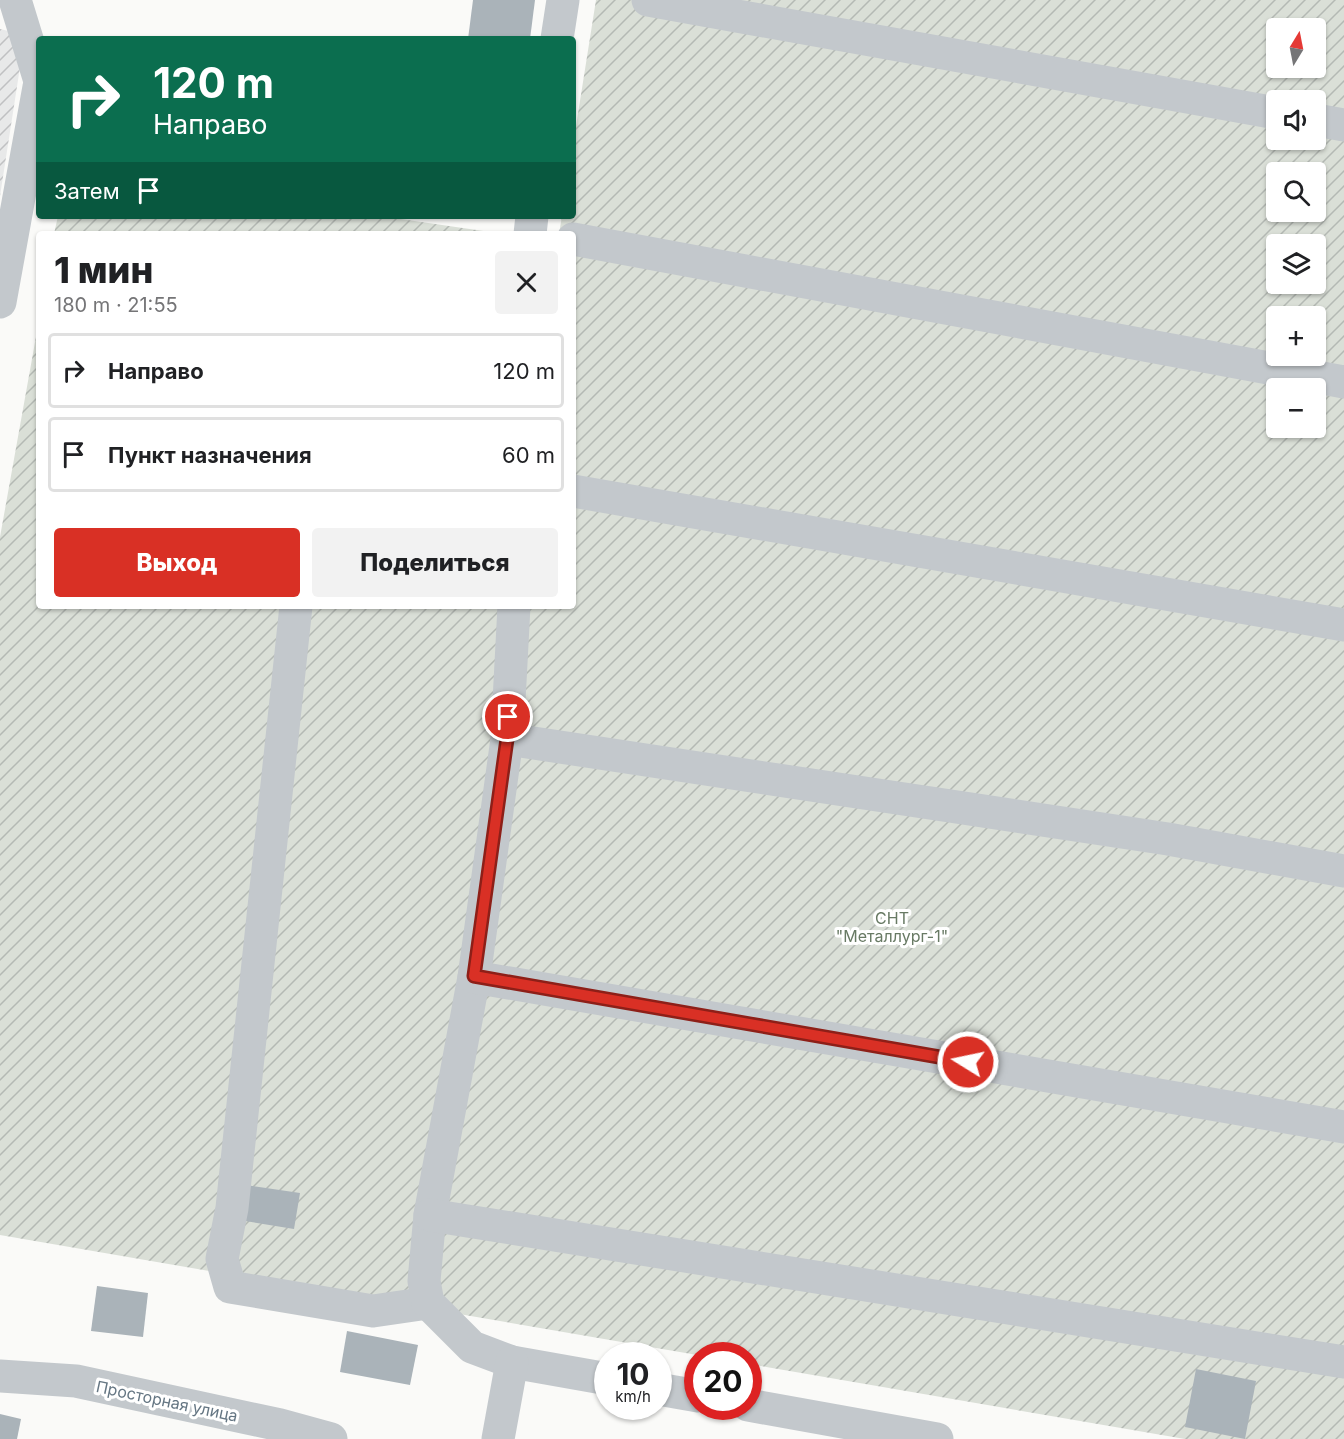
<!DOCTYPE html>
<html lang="ru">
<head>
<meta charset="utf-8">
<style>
  :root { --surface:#fff; --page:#f2f2f2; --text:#202124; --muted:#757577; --line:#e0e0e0; --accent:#d93025 }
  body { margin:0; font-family:Inter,sans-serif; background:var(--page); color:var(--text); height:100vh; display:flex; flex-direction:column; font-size:22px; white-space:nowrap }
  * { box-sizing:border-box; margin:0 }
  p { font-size:20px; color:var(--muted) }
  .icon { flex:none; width:33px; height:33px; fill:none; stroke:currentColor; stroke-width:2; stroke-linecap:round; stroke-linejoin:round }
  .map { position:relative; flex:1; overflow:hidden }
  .panel { position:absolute; left:36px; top:231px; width:540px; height:378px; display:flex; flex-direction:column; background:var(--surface); border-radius:6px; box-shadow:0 2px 4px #0004 }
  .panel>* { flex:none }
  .banner { position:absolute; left:36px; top:36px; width:540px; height:183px; border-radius:6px; box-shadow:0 2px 4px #0004; background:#0b6e4f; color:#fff; overflow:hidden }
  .needle { width:39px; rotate:10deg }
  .buttons { position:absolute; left:1266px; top:18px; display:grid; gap:12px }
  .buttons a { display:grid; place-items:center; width:60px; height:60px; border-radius:6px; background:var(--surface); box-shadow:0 2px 4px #0004; font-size:30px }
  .speed { position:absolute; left:594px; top:1342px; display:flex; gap:12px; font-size:30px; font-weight:700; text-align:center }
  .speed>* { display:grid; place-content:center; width:78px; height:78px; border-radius:50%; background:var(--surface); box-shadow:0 2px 4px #0004; line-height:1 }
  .speed small { font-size:15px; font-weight:400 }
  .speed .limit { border:9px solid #d22; background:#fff; color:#111 }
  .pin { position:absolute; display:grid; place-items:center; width:51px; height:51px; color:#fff; margin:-26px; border:3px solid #fff; border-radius:50%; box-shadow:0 2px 6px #0007 }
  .me { position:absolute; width:66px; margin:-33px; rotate:280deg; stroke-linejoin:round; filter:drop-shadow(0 0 4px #0008) }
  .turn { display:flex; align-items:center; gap:21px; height:126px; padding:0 18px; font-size:27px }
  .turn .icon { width:78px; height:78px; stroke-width:2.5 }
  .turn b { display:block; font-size:42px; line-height:51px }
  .then { display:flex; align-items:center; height:57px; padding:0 18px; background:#0003; gap:12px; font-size:22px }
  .round { display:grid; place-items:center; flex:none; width:63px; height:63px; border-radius:6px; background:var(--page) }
  .summary { display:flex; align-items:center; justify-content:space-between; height:102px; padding:0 18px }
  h1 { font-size:36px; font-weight:800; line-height:45px }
  .cta { display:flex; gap:12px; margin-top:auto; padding:12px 18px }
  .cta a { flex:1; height:69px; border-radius:6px; background:var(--accent); color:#fff; font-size:24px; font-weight:800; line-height:69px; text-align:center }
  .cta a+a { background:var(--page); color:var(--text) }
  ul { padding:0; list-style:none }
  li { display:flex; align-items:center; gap:18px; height:75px; margin:0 12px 9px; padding:0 6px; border:3px solid var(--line); border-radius:6px }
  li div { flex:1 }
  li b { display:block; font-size:22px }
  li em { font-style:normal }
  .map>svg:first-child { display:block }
  .industrial { fill:url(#industrial-furrows) }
  .garden { fill:url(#garden-furrows); fill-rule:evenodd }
  .building { fill:#aab3b9 }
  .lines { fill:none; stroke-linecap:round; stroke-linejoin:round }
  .minor { stroke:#c3c8cc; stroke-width:33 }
  .route-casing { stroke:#8d1f18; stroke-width:15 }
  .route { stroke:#d93025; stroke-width:10 }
  .labels { text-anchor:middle; stroke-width:6; stroke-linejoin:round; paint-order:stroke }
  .park-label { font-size:16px; fill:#687a64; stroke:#fff }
  .street-label { font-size:16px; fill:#657683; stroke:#fff }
</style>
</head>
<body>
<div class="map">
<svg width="1344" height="1439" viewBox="0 0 1344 1439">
  <defs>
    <pattern id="industrial-furrows" width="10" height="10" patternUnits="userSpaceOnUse" patternTransform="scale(1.5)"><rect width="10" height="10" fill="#e8e9e9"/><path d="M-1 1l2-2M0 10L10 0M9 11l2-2" fill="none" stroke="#c0c1c2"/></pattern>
    <pattern id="garden-furrows" width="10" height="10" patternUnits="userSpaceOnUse" patternTransform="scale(1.5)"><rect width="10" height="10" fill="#dadfd7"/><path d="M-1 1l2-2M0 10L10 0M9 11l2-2" fill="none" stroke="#b4b9b4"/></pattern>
  </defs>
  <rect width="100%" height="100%" fill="#fafaf8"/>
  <polygon class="industrial" points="0,29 25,35 0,196"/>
  <g class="garden">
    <path d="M596 0H1344V1439H1185L749 1364 748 1356H703L0 1235V537L39 320V606H573V234H559L562 216H573V145ZM1276 28H1316V68H1276ZM1276 100H1316V140H1276ZM1276 172H1316V212H1276ZM1276 244H1316V284H1276ZM1276 316H1316V356H1276ZM1276 388H1316V428H1276Z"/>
    <polygon points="58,216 380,216 504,234 54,234"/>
  </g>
  <g class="building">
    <polygon points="473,0 535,0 530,39 468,39"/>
    <polygon points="245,1185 300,1193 294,1229 239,1220"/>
    <polygon points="97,1286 148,1293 143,1337 91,1331"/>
    <polygon points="347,1331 418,1345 410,1385 340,1372"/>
    <polygon points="1196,1369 1256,1381 1245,1439 1185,1427"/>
    <polygon points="0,1414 21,1419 17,1439 0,1439"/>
  </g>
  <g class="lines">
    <g class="minor">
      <polyline points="15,0 39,78"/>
      <polyline points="648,0 1276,113"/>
      <polyline points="557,39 563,0"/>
      <polyline points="1316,120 1344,125"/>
      <polyline points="530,234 532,216"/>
      <polyline points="573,239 1344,382"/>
      <polyline points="0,302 39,87"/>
      <polyline points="573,491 1344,625"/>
      <polyline points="296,606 232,1208 222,1259 230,1287 373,1311 428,1303"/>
      <polyline points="514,606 507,739 474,977 430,1215 424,1281 428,1303 472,1347 512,1362 608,1379"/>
      <polyline points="507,739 1168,839 1344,871"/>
      <polyline points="474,977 1344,1127"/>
      <polyline points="430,1215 1344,1362"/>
      <polyline points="0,1376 76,1381 280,1425 331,1439"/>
      <polyline points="658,1389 698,1396"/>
      <polyline points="748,1405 937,1439"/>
      <polyline points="498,1439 512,1362"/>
    </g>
  </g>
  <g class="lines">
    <g class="route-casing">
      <polyline id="route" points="508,717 507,739 474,976 968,1062"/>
    </g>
    <use href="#route" class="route"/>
  </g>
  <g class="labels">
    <g class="park-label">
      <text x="892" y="924">СНТ<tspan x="892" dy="18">"Металлург-1"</tspan></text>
    </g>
    <g class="street-label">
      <text transform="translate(167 1401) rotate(12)" y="6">Просторная улица</text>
    </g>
  </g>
</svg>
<div class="buttons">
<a><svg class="needle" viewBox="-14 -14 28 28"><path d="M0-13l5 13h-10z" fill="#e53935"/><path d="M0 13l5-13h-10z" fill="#757577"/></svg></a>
<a><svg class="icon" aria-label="sound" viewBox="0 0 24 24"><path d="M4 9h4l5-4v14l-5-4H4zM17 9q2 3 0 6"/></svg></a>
<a><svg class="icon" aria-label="search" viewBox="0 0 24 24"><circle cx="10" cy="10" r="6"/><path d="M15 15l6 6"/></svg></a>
<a><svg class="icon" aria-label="layers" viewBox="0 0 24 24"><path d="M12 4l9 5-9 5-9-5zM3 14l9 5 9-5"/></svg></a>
<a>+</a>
<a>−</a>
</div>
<div class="speed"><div>10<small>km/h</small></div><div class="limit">20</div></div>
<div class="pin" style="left:508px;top:717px;background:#d93025"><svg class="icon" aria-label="arrive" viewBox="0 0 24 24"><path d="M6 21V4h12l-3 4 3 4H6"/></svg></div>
<svg class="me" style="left:968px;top:1062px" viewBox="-20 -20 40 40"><circle r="17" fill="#d93025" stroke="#fff" stroke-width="3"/><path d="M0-11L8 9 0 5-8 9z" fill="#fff"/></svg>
<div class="banner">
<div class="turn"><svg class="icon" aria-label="right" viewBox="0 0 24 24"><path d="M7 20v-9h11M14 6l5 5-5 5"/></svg><div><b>120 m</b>Направо</div></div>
<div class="then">Затем<svg class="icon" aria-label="arrive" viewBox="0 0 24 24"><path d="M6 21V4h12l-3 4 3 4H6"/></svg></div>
</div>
<section class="panel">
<div class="summary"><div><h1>1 мин</h1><p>180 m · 21:55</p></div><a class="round"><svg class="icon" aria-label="close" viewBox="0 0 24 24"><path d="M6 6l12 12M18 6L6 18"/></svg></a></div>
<ul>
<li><svg class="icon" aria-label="right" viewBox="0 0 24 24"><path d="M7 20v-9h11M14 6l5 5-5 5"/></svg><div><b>Направо</b></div><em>120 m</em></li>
<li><svg class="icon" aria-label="arrive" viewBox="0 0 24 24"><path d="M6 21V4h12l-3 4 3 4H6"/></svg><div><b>Пункт назначения</b></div><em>60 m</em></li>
</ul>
<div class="cta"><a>Выход</a><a>Поделиться</a></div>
</section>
</div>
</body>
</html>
